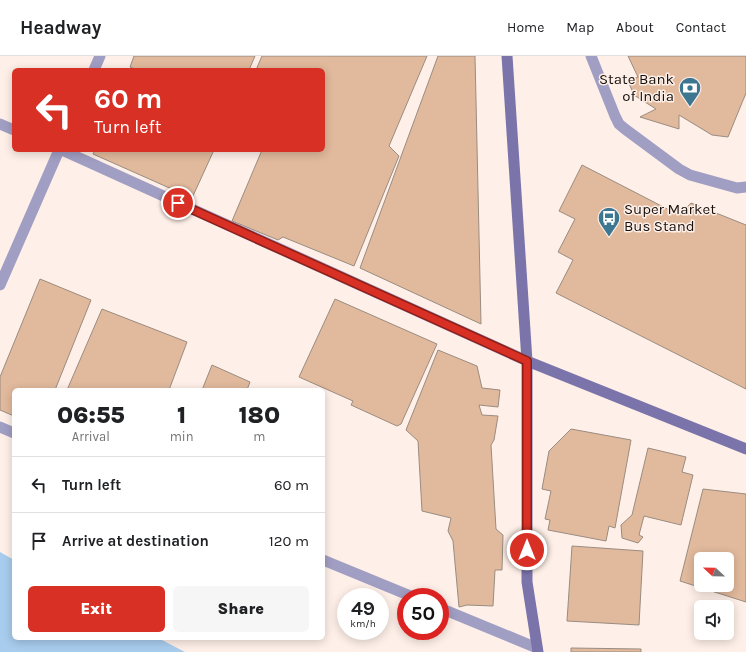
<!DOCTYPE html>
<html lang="en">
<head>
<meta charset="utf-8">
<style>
  :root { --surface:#fff; --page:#f6f6f6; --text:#202124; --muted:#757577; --line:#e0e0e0; --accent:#d93025 }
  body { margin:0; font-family:Karla,sans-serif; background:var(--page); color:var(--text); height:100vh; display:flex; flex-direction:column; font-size:15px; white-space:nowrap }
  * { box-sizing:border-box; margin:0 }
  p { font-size:13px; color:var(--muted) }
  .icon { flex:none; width:22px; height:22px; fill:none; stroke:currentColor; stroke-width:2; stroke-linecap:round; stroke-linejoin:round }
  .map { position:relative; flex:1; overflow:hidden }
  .details { position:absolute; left:12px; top:332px; width:313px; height:252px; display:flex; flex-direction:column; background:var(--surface); border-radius:6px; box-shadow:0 2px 10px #0003 }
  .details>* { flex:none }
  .hud { position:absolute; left:12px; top:12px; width:313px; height:84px; border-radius:6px; box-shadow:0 2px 10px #0003; background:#d93025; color:#fff; overflow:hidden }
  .needle { width:26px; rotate:292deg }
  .tools { position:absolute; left:694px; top:496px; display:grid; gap:8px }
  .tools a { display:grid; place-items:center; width:40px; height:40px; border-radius:6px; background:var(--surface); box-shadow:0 2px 10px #0003; font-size:20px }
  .speed { position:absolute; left:337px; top:532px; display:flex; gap:8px; font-size:20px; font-weight:700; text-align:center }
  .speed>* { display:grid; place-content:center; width:52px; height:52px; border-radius:50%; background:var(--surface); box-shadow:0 2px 10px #0003; line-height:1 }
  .speed small { font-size:10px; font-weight:400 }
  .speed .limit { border:6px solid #d22; background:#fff; color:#111 }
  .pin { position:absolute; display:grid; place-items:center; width:34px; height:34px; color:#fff; margin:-17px; border:2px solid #fff; border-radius:50%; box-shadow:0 1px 4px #0007 }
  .me { position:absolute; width:44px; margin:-22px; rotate:0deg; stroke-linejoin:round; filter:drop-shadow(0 0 3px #0008) }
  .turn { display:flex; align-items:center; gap:14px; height:84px; padding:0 16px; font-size:18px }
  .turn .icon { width:52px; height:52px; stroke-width:2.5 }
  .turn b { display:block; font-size:28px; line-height:34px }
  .eta { display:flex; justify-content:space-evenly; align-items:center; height:68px; text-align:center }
  .eta b { font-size:24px; font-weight:800; line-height:28px }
  .primary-button { display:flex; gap:8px; margin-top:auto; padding:8px 16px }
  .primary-button a { flex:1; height:46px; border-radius:6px; background:var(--accent); color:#fff; font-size:16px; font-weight:800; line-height:46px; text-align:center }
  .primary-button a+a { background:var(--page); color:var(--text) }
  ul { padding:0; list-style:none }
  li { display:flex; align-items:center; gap:12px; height:56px; padding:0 16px; border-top:1px solid var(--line) }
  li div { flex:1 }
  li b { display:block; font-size:15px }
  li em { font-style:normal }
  header { display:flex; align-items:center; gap:24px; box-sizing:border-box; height:56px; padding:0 20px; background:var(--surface); border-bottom:1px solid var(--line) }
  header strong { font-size:19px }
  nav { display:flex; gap:22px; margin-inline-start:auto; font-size:14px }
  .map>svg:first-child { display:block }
  .water { fill:#a8cced }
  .building { fill:#e1b99c; stroke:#9a8c81; fill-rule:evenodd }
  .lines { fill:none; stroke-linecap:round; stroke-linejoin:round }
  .minor { stroke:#a19ec3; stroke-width:11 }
  .tertiary { stroke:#a19ec3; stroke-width:11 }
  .secondary { stroke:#7a74aa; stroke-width:11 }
  .route-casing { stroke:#8d1f18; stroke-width:10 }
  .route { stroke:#d93025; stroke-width:7 }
  .labels { text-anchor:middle; stroke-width:3; stroke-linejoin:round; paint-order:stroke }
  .poi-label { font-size:15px; fill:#17110e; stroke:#fef0e8; text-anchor:end }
</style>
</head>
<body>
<header>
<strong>Headway</strong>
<nav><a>Home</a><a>Map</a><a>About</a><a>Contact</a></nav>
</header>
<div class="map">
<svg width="746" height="596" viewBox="0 0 746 596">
  <rect width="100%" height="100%" fill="#fef0e8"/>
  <polygon class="water" points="0,496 14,504 14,582 158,582 185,596 0,596"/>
  <g class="building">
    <polygon points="134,0 255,0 249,14 138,14 130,11"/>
    <polygon points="262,0 427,0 389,90 399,100 354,210 283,181 278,184 232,165 262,94 323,94 323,14 256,14"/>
    <polygon points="438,0 475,0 481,268 360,212"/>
    <polygon points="628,0 746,0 746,37 728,81 712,79 679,59 679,73 640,61 656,53 634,39 628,25 638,21"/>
    <polygon points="95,94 214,94 192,142 93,98"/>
    <polygon points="582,109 679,159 691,147 746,169 746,333 556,237 573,204 558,196 575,163 559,155"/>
    <polygon points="40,223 91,244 55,334 14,334 14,360 0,354 0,321"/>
    <polygon points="335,243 437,288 401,368 397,370 351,349 353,345 299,321"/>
    <polygon points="102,253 187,286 169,334 67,334"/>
    <polygon points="438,294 477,310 482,332 500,334 498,351 479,349 482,359 498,360 494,384 491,389 496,473 503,479 502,514 495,514 493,550 467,549 459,551 453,485 448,475 451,462 422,455 418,385 406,374"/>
    <polygon points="212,309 250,326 247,334 202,334"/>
    <polygon points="571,373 631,384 615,472 609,470 606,485 548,474 550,464 545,463 551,435 542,433 549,395"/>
    <polygon points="648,392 686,401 682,416 693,419 681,469 644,460 639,479 643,481 638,487 622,482 621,469 632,459"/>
    <path d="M703 433 746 438V546L680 525ZM701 503H727V529H701Z"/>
    <polygon points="572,490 643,495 639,569 567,565"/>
    <polygon points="571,592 641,593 641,596 571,596"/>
  </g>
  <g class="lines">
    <g class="minor">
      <polyline points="591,0 615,60 619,68 625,73 679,113 690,119 737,132 746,131"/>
      <polyline points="94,14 100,0"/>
      <polyline points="0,68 14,74"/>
      <polyline points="62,94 527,305"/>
      <polyline points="0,229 59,94"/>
    </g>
    <g class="tertiary">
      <polyline points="0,371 14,377"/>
      <polyline points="323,504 413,541"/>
      <polyline points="440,552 537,592"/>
    </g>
    <g class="secondary">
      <polyline points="507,0 527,305 527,526 538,596"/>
      <polyline points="527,305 746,393"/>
    </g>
  </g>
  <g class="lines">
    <g class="route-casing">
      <polyline id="route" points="178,147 527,305 527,494"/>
    </g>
    <use href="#route" class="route"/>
  </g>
  <defs>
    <g id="bank-pin" transform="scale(1.15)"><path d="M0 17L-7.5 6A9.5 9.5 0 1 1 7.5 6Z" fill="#3d7690" stroke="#fef0e8"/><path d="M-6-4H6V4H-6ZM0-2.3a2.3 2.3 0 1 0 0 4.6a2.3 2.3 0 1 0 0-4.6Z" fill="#fff"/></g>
    <g id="bus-pin" transform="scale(1.15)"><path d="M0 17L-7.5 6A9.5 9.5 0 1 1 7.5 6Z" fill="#3d7690" stroke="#fef0e8"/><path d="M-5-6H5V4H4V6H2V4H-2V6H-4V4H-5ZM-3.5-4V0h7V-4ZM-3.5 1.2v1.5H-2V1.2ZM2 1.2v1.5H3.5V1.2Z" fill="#fff"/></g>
  </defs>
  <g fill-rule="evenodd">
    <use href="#bank-pin" x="690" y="32"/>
    <use href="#bus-pin" x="609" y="162"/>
  </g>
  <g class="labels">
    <g class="poi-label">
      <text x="674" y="28">State Bank<tspan x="674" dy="17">of India</tspan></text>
      <text x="624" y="158" text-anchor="start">Super Market<tspan x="624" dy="17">Bus Stand</tspan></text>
    </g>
  </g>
</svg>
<div class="tools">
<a><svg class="needle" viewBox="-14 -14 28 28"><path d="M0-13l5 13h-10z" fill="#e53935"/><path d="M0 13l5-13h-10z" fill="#757577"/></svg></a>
<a><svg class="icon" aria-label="sound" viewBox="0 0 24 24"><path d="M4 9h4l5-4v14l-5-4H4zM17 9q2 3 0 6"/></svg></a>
</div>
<div class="speed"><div>49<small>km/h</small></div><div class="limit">50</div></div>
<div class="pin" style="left:178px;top:147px;background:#d93025"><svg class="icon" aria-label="arrive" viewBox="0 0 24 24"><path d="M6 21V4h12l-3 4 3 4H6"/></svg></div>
<svg class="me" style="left:527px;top:494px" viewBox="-20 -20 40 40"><circle r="17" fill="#d93025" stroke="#fff" stroke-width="3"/><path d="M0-11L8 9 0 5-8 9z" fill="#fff"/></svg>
<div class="hud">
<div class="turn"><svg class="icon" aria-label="left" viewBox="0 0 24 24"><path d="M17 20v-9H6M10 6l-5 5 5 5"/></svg><div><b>60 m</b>Turn left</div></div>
</div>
<section class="details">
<div class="eta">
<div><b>06:55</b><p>Arrival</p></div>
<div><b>1</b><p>min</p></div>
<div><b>180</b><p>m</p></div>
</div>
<ul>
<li><svg class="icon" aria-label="left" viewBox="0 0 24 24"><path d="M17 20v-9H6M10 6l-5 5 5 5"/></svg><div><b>Turn left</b></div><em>60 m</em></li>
<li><svg class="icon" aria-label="arrive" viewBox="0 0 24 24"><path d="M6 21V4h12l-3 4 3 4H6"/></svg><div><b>Arrive at destination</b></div><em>120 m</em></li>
</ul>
<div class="primary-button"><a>Exit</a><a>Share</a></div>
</section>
</div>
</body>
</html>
